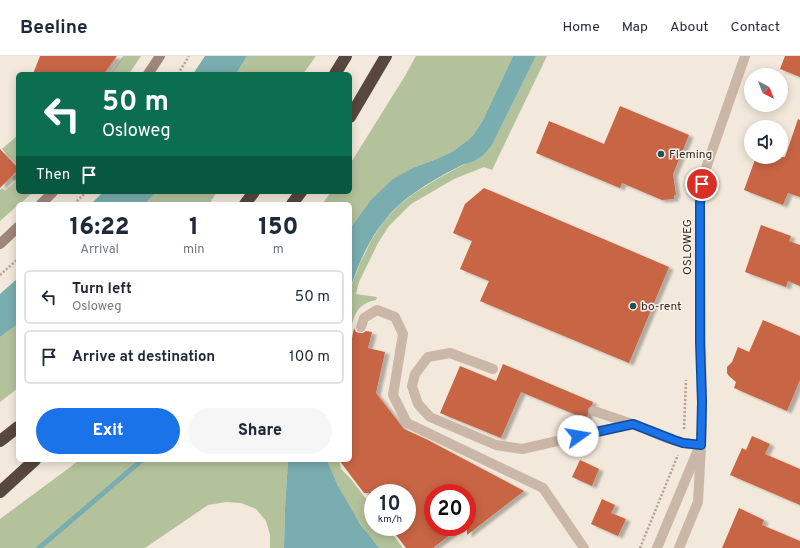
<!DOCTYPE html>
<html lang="en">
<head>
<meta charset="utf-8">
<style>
  :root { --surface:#fff; --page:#f6f6f7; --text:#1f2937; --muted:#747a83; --line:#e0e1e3; --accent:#1a73e8 }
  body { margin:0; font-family:Overpass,sans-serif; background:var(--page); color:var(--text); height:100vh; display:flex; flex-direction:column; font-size:15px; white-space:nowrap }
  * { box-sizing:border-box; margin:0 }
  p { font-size:13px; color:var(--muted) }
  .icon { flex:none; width:22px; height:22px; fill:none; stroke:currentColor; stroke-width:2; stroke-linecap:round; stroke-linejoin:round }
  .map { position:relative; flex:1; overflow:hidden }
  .side { position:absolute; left:16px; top:146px; width:336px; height:260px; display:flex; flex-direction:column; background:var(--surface); border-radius:6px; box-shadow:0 2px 10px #0003 }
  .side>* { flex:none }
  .top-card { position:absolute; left:16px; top:16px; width:336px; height:122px; border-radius:6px; box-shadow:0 2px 10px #0003; background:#0b6e4f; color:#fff; overflow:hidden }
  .needle { width:26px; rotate:138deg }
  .fabs { position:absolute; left:744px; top:12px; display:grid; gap:8px }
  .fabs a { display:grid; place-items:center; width:44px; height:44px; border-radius:50%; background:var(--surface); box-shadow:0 2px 10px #0003; font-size:20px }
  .speed { position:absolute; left:364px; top:428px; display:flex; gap:8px; font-size:20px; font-weight:700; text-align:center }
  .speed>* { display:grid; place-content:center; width:52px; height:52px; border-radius:50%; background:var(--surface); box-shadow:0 2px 10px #0003; line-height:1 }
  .speed small { font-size:10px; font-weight:400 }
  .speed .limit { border:6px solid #d22; background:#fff; color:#111 }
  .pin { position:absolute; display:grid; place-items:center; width:34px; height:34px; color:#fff; margin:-17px; border:2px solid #fff; border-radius:50%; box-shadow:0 1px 4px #0007 }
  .me { position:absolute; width:44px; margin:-22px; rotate:77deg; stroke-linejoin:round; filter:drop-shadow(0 0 3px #0008) }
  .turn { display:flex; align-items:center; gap:14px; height:84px; padding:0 20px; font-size:18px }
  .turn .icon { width:52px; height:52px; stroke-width:2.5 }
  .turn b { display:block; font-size:28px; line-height:34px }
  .then { display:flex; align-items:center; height:38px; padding:0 20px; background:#0003; gap:8px; font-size:15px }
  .eta { display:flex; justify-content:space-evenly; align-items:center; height:68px; text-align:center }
  .eta b { font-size:24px; font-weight:800; line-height:28px }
  .cta { display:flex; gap:8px; margin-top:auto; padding:8px 20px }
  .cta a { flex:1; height:46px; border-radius:24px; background:var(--accent); color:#fff; font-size:16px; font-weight:800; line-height:46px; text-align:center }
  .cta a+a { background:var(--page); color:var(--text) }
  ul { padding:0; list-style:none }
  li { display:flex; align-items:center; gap:12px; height:54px; margin:0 8px 6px; padding:0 12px; border:2px solid var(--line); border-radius:6px }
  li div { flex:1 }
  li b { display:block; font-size:15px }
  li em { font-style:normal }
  header { display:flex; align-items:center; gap:24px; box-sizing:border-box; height:56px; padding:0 20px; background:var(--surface); border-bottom:1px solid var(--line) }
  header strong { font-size:19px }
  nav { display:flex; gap:22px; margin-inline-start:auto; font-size:14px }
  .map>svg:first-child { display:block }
  .green { fill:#b4c29b }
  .water { fill:#7aadb0 }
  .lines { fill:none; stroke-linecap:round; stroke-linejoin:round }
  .stream { stroke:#7aadb0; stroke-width:5 }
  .building { fill:#c86544; filter:url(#shadow) }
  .path { stroke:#b6a191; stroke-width:2.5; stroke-dasharray:2 2; stroke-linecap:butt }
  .lane { stroke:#cbb7a7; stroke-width:10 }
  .street { stroke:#cbb7a7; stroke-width:10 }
  .secondary { stroke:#9e8678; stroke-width:10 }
  .highway { stroke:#58473f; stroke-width:12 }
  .route-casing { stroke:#114b97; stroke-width:10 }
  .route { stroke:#1a73e8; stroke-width:7 }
  .poi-dot { fill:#1c5459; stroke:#faf2e8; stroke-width:1.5 }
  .labels { text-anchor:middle; stroke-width:3; stroke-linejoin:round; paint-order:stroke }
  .poi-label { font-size:12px; fill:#372d28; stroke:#faf2e8; text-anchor:start }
  .street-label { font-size:12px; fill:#372d28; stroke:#faf2e8 }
</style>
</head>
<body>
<header>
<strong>Beeline</strong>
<nav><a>Home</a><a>Map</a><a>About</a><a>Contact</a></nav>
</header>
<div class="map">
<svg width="800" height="492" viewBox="0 0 800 492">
  <defs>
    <filter id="shadow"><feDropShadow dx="4.5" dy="2.5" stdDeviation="1" flood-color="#0004"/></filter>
  </defs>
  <rect width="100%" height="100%" fill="#f2e8db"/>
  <g class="green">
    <polygon points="123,0 141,0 129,18 110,18"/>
    <polygon points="247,0 316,0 303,18 236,18"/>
    <polygon points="416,0 513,0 483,64 474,78 468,84 452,96 434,104 415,111 359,162 350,173 350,148 322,148 331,136 350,136 350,108 405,20"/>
    <path d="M536 0H547L492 114 484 111 454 123 411 148 389 170 378 187 359 226 356 238 377 241 376 244C356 248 354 260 350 277V234L360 207 372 183 384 165 398 150 413 138 439 122 461 110 479 102 492 89Z"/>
    <polygon points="18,79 18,109 2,93"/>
    <polygon points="18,116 18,136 33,136 20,148 18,148 18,149 0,165 0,134 2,132 5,135 15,126 12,122"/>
    <polygon points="156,136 217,136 209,148 145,148"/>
    <polygon points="18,268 18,332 0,346 0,281"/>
    <polygon points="79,404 288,404 285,452 284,492 270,492 270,479 266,465 256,453 241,447 226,446 208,449 145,492 0,492 0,463 69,412"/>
    <path d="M327 404H339L341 413 351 423 373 452V471H387L403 492H379C363 474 348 451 338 430 334 422 331 413 327 404Z"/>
  </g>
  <g class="water">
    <polygon points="205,0 247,0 236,18 193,18"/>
    <path d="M513 0H536L492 89C488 94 484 99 479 102 474 106 467 107 462 109 456 112 449 116 443 119 427 128 411 138 398 150 374 172 359 204 350 234V173L371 144 393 123 415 111 434 104 452 96 468 84 474 78 483 64Z"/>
    <polygon points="103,136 156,136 145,148 91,148"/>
    <polygon points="18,222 18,268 0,281 0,238"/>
    <polygon points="288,404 327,404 338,430 360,468 379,492 284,492 285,452"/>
  </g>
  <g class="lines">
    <polyline class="stream" points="39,492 142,404"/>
  </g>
  <g class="building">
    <polygon points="40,0 117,0 104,18 33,18"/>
    <polygon points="785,0 800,0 800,21 780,13"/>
    <polygon points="620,50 689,79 673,118 676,139 674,139 674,143 662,144 622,127 620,132 536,97 549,65 604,88"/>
    <polygon points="798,63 800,64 800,141 788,137 783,149 744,134 756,101 785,101"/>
    <polygon points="0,93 18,112 18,114 0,132"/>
    <polygon points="484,132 669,211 629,307 480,245 489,225 460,213 472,185 453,177 465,148"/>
    <polygon points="761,169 791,180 789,185 800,189 800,230 788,225 786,231 745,216"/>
    <polygon points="763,264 800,280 800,324 787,355 734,332 736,326 729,320 727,317 727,311 732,306 738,291 749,296"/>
    <polygon points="354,272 356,276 359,277 363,277 366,275 372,276 368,292 385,296 376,337 404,373 426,383 524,435 467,479 467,437 433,437 433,471 460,471 433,492 406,492 390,471 407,471 407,437 364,437 339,404 350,404 350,292"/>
    <polygon points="503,308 593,346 592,349 588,353 588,358 586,363 521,336 501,382 440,357 460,310 496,325"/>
    <polygon points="752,380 770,388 765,398 800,413 800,449 730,419 742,392 746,394"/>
    <polygon points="580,404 599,413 592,430 572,421"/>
    <polygon points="602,443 615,449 611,457 626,463 618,480 591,468"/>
    <polygon points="739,452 764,464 762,469 800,485 800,492 722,492"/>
  </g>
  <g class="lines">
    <g class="path">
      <polyline points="178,18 189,0"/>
      <polyline points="74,148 86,136"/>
      <polyline points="0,219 18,203"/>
      <polyline points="684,373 686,324"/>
      <polyline points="640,492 678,399"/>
    </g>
    <g class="lane">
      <polyline points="361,271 364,262 377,254 395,261 403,278 393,339 407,367 543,432 584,492"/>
      <polyline points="493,313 450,297 428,301 415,318 412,330 418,348 430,361 496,389 522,393 633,368 666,382 683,387 701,389"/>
      <polyline points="594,355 632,368"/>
    </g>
    <g class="street">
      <polyline points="657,492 698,394"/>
      <polyline points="679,492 698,446 702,371 702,346 701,286 700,147 702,128 707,109 745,0"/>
    </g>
    <g class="secondary">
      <polyline points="148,18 160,0"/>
      <polyline points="41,148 53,136"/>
      <polyline points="0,188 18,171"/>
    </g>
    <g class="highway">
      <polyline points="335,18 346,0"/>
      <polyline points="350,61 386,0"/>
      <polyline points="245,148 254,136"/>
      <polyline points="292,148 301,136"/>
      <polyline points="0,385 18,371"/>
      <polyline points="0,436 35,404"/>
    </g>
  </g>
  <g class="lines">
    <g class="route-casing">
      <polyline id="route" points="578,380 633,368 674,384 683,387 701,389 702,346 700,286 700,147 702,128"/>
    </g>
    <use href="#route" class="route"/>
  </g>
  <g class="poi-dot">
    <circle cx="661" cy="98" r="4"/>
    <circle cx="633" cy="250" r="4"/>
  </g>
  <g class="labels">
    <g class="poi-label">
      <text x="669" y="102">Fleming</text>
      <text x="641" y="254">bo-rent</text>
    </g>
    <g class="street-label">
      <text transform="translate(687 191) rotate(-90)" y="4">OSLOWEG</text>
    </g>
  </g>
</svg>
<div class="fabs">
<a><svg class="needle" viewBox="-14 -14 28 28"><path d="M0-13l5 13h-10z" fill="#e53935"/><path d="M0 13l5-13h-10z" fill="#747a83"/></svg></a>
<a><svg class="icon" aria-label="sound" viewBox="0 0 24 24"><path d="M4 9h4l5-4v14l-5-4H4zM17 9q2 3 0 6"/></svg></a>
</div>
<div class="speed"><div>10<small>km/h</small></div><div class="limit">20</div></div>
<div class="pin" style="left:702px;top:128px;background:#d93025"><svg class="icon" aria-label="arrive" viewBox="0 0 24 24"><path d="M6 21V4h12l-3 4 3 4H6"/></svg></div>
<svg class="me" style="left:578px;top:380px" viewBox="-20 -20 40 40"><circle r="19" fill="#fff"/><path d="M0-13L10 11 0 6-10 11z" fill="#1a73e8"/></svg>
<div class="top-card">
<div class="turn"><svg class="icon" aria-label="left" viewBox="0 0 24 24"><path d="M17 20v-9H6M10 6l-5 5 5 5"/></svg><div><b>50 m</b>Osloweg</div></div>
<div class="then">Then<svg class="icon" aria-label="arrive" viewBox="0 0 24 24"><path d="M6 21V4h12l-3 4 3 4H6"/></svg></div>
</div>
<section class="side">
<div class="eta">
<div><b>16:22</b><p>Arrival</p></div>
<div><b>1</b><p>min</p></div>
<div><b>150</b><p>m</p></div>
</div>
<ul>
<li><svg class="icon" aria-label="left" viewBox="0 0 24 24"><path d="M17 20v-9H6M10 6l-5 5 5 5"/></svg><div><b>Turn left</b><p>Osloweg</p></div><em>50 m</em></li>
<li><svg class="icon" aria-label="arrive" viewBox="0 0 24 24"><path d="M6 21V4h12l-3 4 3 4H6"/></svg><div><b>Arrive at destination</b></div><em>100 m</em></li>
</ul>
<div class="cta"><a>Exit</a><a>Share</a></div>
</section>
</div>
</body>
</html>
